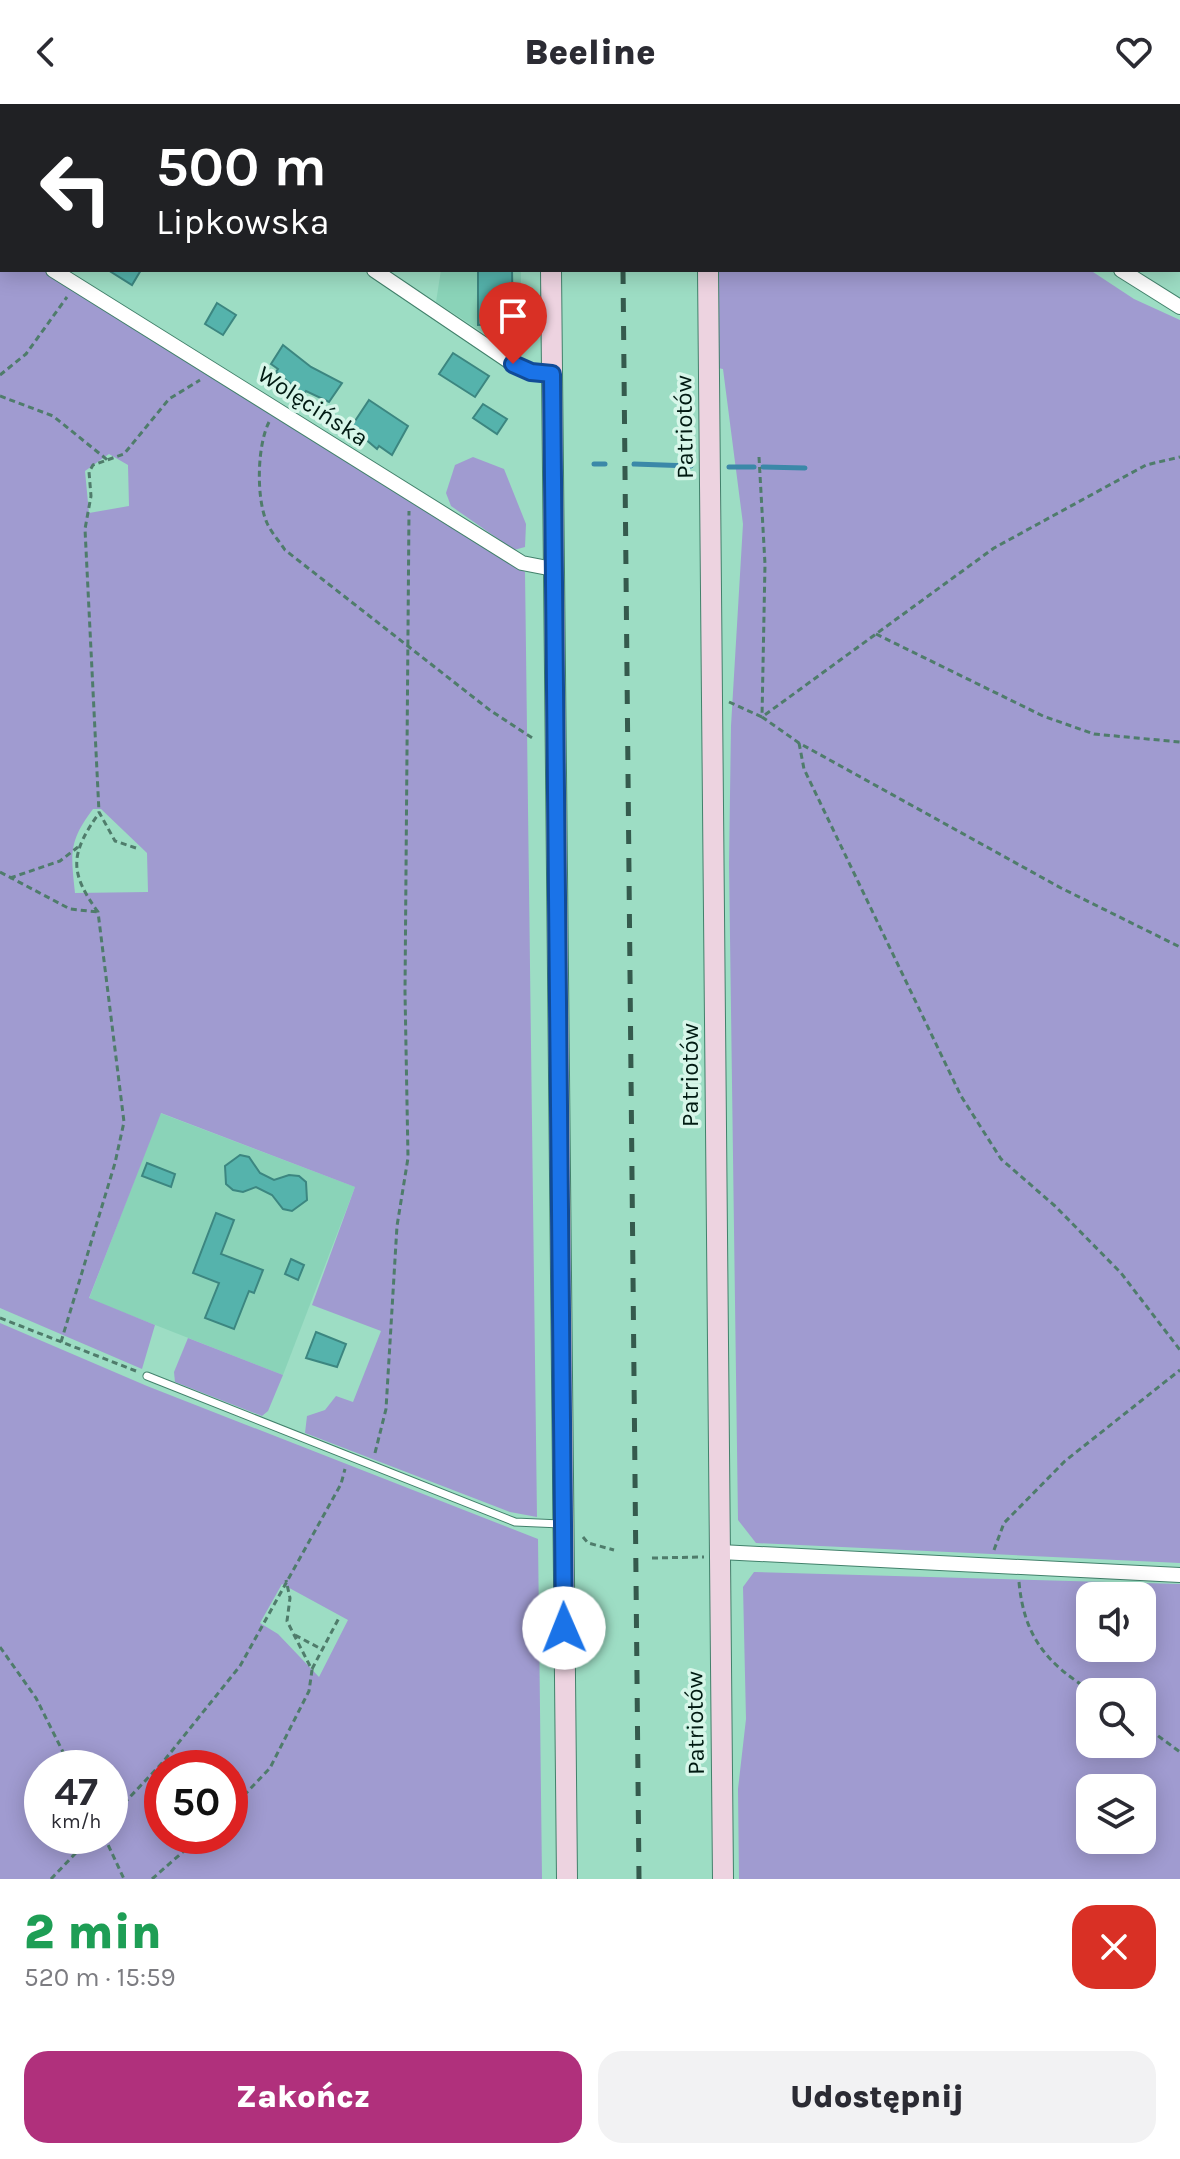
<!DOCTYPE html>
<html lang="pl">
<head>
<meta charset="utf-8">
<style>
  :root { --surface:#fff; --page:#f2f2f3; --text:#2b2b33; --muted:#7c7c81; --accent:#b0307c }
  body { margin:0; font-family:Karla,sans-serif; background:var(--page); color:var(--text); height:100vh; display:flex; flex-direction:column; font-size:30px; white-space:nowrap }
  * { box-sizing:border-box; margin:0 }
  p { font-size:26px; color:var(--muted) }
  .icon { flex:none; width:44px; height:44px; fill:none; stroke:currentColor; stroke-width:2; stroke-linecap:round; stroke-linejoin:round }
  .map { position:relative; height:1775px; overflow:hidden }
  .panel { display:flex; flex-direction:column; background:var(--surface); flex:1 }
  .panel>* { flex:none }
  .top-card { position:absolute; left:0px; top:0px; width:1180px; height:168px; box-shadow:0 4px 20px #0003; background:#202124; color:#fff; overflow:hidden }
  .buttons { position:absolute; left:1076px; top:1478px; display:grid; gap:16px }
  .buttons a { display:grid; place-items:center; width:80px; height:80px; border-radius:16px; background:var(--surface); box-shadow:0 4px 20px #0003; font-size:40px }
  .speed { position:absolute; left:24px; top:1646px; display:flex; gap:16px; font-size:40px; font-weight:700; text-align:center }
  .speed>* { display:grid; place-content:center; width:104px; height:104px; border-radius:50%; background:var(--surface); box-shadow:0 4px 20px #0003; line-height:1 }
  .speed small { font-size:20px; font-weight:400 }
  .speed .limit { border:12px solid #d22; background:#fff; color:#111 }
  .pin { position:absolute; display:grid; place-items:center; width:68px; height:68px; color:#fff; margin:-82px -34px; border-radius:50% 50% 50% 0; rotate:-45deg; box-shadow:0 0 8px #0007 }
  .pin .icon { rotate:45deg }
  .me { position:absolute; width:88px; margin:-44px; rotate:359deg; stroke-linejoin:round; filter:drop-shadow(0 0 6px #0008) }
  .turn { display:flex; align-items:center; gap:28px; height:168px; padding:0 24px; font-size:36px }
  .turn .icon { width:104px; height:104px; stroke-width:2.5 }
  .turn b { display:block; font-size:56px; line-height:68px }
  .round { display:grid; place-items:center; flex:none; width:84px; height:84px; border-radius:24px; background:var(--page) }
  .head { display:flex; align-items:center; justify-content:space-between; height:136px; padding:0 24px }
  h1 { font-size:48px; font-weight:800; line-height:60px; color:#1e9e55 }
  .button { display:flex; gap:16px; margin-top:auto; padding:16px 24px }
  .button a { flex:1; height:92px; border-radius:24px; background:var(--accent); color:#fff; font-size:32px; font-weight:800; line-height:92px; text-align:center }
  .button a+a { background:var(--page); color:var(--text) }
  header { display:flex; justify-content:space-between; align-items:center; height:104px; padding:0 24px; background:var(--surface); font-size:36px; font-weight:800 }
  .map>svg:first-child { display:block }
  .built { fill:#8ad3b8 }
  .green { fill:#a09bd0; fill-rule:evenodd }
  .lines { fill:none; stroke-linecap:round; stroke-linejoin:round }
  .stream { stroke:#3b88a8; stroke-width:5 }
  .building { fill:#55b3ac; stroke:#3c8680; stroke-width:2 }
  .service-casing { stroke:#42816b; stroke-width:9 }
  .minor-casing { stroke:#42816b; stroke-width:16 }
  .secondary-casing { stroke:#42816b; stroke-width:22 }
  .path { stroke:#4f7c6b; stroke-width:3; stroke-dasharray:6 4; stroke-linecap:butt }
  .service { stroke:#fff; stroke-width:7 }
  .minor { stroke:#fff; stroke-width:14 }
  .secondary { stroke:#edd3e0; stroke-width:20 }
  .rail { stroke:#355a4d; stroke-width:5; stroke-dasharray:14 14; stroke-linecap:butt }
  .route-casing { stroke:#114b97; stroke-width:20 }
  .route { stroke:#1a73e8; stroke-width:14 }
  .labels { text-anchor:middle; stroke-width:7; stroke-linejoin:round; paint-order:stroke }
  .street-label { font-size:24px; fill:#011a12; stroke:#d7f6e9 }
</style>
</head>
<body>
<header><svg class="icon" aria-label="back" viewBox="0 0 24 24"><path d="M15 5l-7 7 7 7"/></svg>Beeline<svg class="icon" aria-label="heart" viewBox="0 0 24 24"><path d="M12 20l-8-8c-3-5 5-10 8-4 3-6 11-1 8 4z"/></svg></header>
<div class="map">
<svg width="1180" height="1775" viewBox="0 0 1180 1775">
  <rect width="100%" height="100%" fill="#9dddc4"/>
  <g class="built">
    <polygon points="326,0 520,0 520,2 329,2"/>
    <polygon points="441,166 521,166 521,253 436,198"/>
    <polygon points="160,1009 355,1083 283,1271 89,1195"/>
  </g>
  <g class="green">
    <path d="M0 137 2 166H46L525 468 537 1413 510 1408 305 1329 307 1312 325 1306 336 1292 353 1298 381 1227 312 1201 355 1083 161 1009 89 1194 155 1221 142 1265 0 1204ZM109 350 128 361 129 402 89 409 85 367ZM93 705H101L147 749 148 788 75 789C71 750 68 738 93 705Z"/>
    <polygon points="717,166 1090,166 1134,195 1180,216 1180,1459 756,1439 738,1416 729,760 731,622 743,420 723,265 718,264"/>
    <polygon points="473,353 504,365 526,420 525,443 514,446 451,402 446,389 455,361"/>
    <path d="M0 1219 147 1282 538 1435 542 1775H0ZM282 1480 348 1516 319 1573 278 1530 260 1519ZM110 1664V1732H42V1664ZM230 1664V1732H162V1664Z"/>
    <polygon points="188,1234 283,1271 268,1307 262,1312 175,1278 174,1268"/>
    <path d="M754 1468 1180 1480V1775H739L738 1685 746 1615 743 1483ZM1090 1492H1142V1544H1090ZM1090 1588H1142V1640H1090ZM1090 1684H1142V1736H1090Z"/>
  </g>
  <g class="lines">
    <g class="stream">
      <polyline points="594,360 605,360"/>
      <polyline points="634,360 691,362"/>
      <polyline points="729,363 754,363"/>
      <polyline points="763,363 805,364"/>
    </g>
  </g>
  <g class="building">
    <polygon points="108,166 141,166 132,181"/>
    <polygon points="478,166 512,166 513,220 478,221"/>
    <polygon points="217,199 236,211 223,231 205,220"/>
    <polygon points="283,241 311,263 342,279 329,298 306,287 304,290 276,268 278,265 271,260"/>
    <polygon points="453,249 489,272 475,293 439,270"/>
    <polygon points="369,296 408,322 392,351 379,342 377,345 351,323"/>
    <polygon points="483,300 507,315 497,330 473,314"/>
    <polygon points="240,1051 249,1053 260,1069 274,1076 289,1071 299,1072 306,1078 307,1096 292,1107 283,1105 272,1091 256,1083 243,1088 233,1086 226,1080 225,1062"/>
    <polygon points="147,1059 175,1070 171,1083 142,1072"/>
    <polygon points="216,1109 234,1116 221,1150 263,1166 254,1189 249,1187 234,1225 205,1214 219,1179 193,1169"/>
    <polygon points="291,1155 304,1161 298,1176 285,1170"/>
    <polygon points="316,1228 346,1240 337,1263 306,1254"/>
  </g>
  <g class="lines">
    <g class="service-casing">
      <polyline id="service" points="147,1272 515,1418 561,1420"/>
    </g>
    <g class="minor-casing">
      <g id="minor">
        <polyline points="130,0 133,2"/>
        <polyline points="860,0 863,2"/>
        <polyline points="1118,2 1119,0"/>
        <polyline points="0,132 2,134"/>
        <polyline points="53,166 522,459 553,465"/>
        <polyline points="374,166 513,260 531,268 552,270"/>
        <polyline points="1121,166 1180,203"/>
        <polyline points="720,1448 1180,1471"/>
      </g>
    </g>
    <g class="secondary-casing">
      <g id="secondary">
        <polyline points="550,0 550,2"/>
        <polyline points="707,0 707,2"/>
        <polyline points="551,166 567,1775"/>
        <polyline points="708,166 723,1775"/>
      </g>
    </g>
    <g class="path">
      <polyline points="0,271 26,250 67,193"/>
      <polyline points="0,292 53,312 110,358"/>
      <path d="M269 318C257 342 256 394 267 419 271 428 279 437 285 446L491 607 534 635"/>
      <polyline points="759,353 765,460 762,613 799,639 1061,784 1180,843"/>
      <polyline points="876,530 1043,612 1094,630 1180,638"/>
      <polyline points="729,598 762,613 994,444 1146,361 1180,353"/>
      <polyline points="799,639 804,665 961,992 1001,1055 1055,1102 1121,1169 1180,1246"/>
      <polyline points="136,744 115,737 99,708 85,425 91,392 89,368 93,361 124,350 169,295 200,276"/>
      <polyline points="0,768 70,805 98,808"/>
      <polyline points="10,774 60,757 78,743"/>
      <polyline points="0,1214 136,1267"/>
      <path d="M61 1238 115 1059 124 1018 98 808C69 768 70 750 99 709"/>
      <polyline points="375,1349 386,1305 397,1122 408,1054 405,888 409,407"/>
      <polyline points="583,1433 588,1439 614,1446"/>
      <polyline points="994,1446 1004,1419 1065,1357 1180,1266"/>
      <polyline points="652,1454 704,1453"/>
      <path d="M1019 1478C1024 1533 1047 1560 1093 1588"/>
      <polyline points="295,1531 323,1546"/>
      <polyline points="0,1543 36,1594 71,1664"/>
      <polyline points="312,1565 340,1512"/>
      <polyline points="1142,1620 1180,1648"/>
      <polyline points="230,1706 270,1664 309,1587 312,1566 287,1517 290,1494 286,1476"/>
      <polyline points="110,1714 163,1658 240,1562 341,1380 345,1365"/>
      <polyline points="104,1732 124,1775"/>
      <polyline points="51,1775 92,1732"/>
      <polyline points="152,1775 201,1732"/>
    </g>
    <use href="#service" class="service"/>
    <use href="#minor" class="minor"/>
    <use href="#secondary" class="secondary"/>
    <g class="rail">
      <polyline points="621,0 621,2"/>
      <polyline points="623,166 639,1775"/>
    </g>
  </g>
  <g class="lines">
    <g class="route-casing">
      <polyline id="route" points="513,260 531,268 552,270 564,1524"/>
    </g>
    <use href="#route" class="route"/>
  </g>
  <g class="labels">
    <g class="street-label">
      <text transform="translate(313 302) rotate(33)" y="8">Wolęcińska</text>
      <text transform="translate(684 323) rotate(-91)" y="8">Patriotów</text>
      <text transform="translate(690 971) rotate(-90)" y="8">Patriotów</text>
      <text transform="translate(695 1619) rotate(-91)" y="8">Patriotów</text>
    </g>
  </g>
</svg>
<div class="buttons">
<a><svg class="icon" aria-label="sound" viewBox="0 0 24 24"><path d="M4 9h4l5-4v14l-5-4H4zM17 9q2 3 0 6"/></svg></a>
<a><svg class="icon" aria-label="search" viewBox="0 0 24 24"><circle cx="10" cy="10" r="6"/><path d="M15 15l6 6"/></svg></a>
<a><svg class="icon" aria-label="layers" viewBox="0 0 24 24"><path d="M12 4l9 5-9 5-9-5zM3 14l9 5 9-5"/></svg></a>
</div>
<div class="speed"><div>47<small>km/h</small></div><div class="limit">50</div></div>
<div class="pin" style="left:513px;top:260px;background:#d93025"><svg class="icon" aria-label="arrive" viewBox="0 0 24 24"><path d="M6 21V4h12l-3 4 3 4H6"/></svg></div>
<svg class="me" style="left:564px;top:1524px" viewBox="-20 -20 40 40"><circle r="19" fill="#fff"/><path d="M0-13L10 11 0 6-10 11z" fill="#1a73e8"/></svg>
<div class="top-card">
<div class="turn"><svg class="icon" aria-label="left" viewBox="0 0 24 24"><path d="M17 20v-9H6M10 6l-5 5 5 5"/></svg><div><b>500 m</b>Lipkowska</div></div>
</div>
</div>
<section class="panel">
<div class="head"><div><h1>2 min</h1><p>520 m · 15:59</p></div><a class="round" style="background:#d93025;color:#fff"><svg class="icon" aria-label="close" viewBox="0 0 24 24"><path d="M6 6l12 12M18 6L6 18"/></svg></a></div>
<div class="button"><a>Zakończ</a><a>Udostępnij</a></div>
</section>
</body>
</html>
